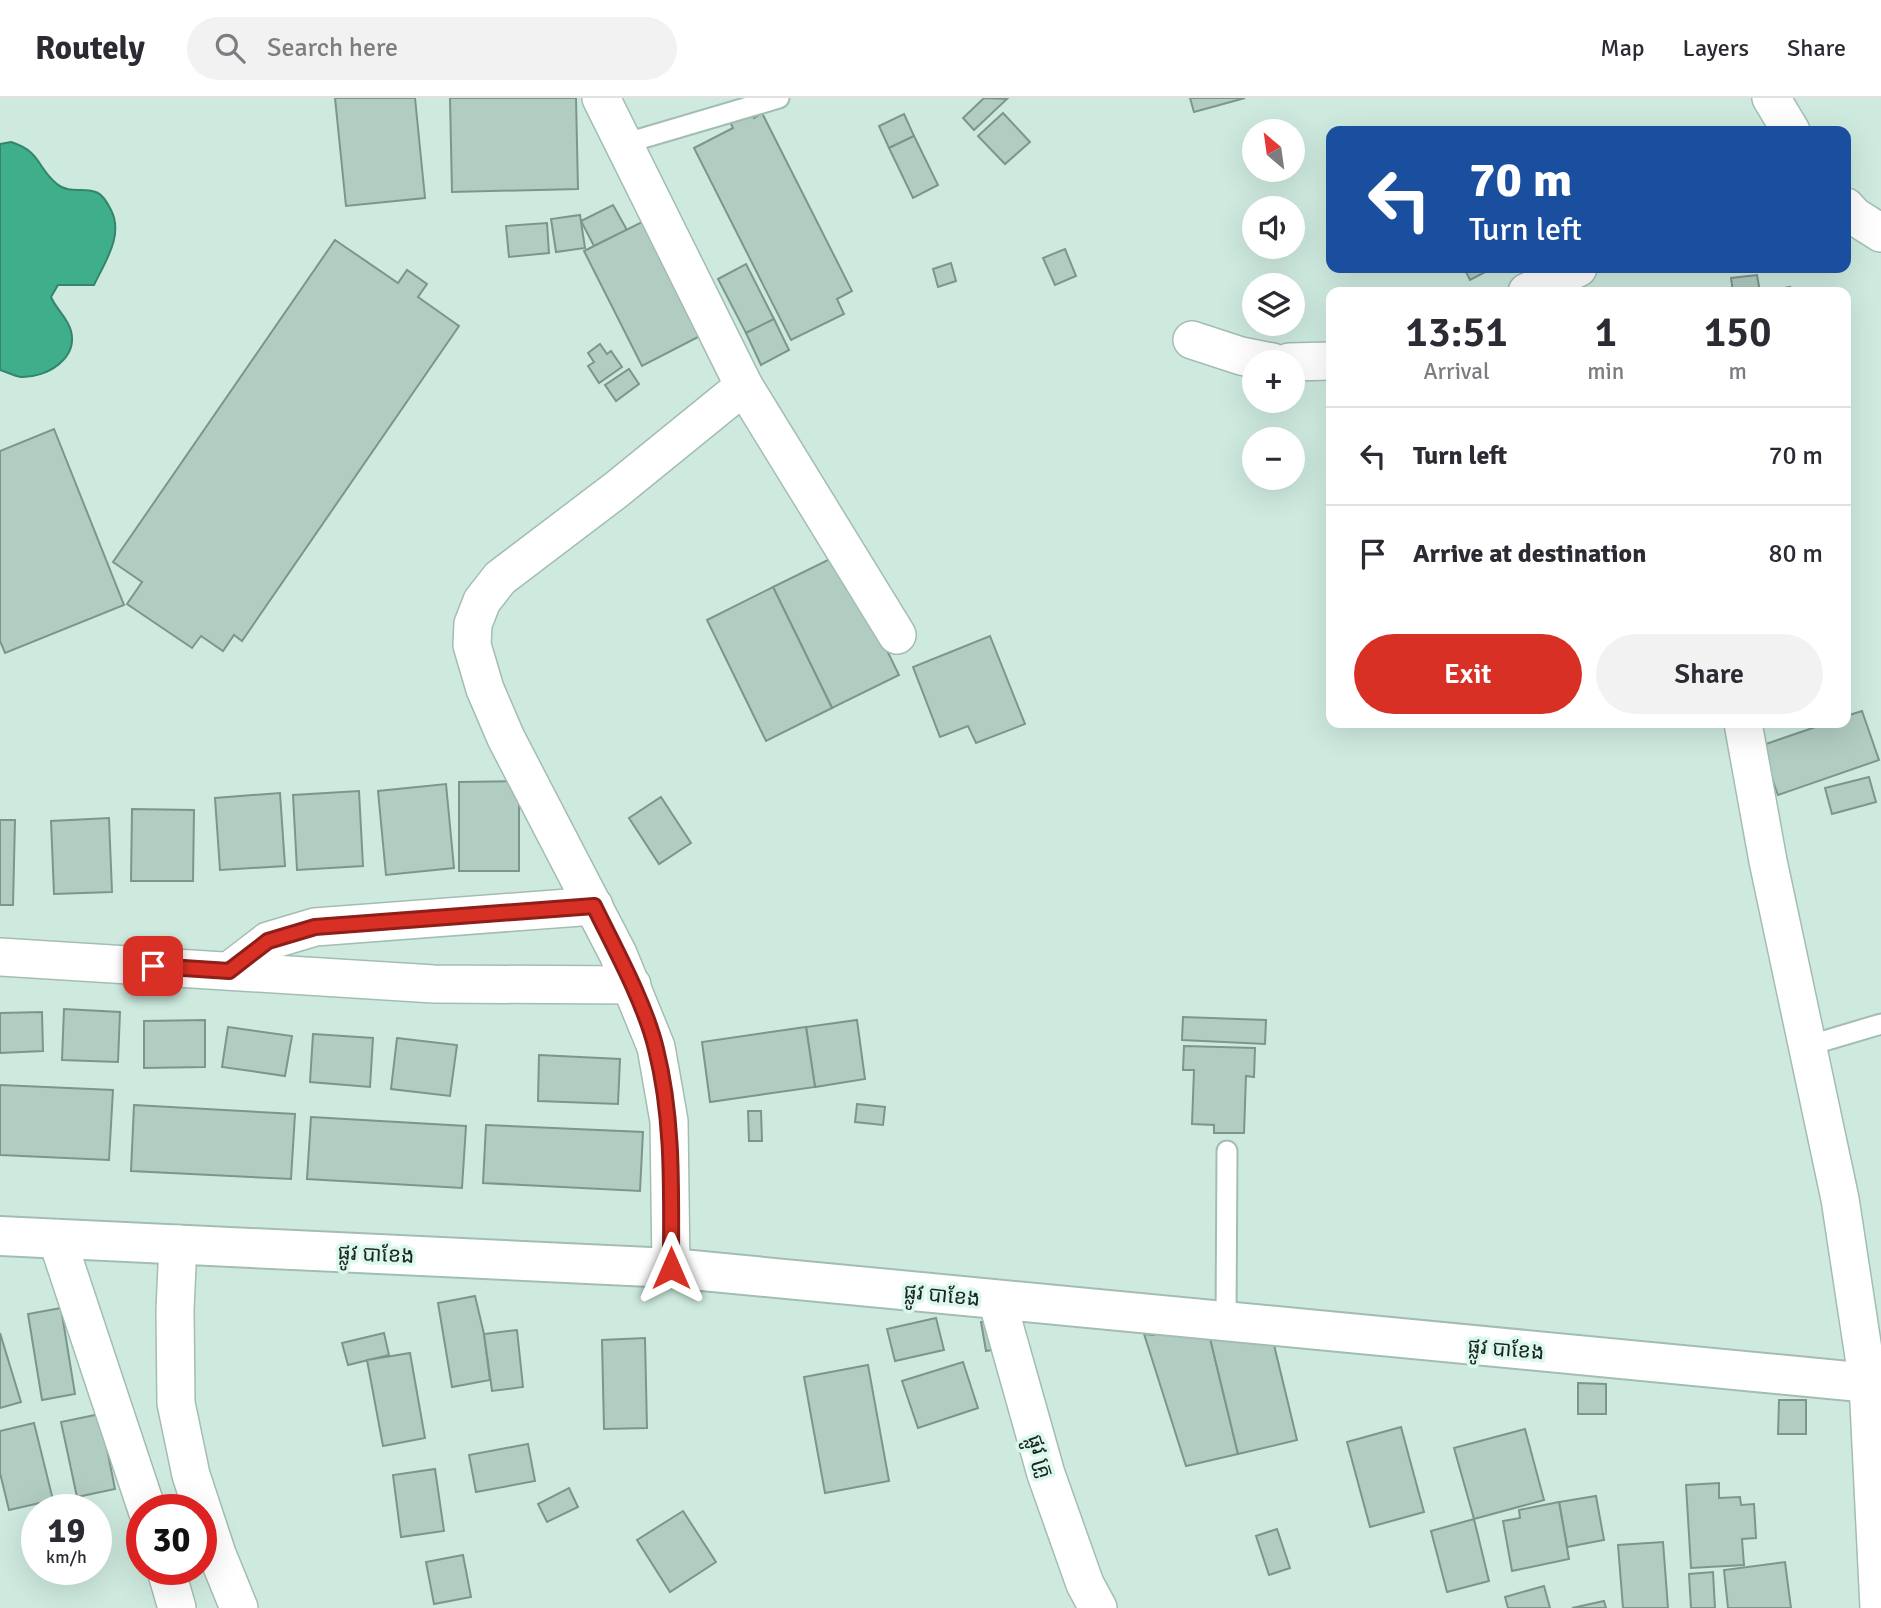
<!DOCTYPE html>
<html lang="en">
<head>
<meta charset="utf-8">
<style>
  :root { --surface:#fff; --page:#f2f2f3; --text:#2b2b33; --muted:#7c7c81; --line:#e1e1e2; --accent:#d93025 }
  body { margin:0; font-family:Signika,"Noto Sans Khmer",sans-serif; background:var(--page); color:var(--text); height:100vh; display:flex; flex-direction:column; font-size:26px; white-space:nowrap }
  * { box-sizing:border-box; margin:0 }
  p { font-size:23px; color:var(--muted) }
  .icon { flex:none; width:38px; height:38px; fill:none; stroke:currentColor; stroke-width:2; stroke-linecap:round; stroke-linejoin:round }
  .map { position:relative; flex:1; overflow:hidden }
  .drawer { position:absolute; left:1326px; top:189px; width:525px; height:441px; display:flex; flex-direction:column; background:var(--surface); border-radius:14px; box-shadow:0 7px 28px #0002 }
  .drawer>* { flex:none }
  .banner { position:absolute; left:1326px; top:28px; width:525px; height:147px; border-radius:14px; box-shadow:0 7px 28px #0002; background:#1a4fa0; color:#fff; overflow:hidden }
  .needle { width:46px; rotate:331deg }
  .fabs { position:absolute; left:1242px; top:21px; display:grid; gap:14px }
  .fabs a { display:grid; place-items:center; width:63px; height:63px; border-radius:50%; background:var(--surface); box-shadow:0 7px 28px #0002; font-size:35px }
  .speed { position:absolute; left:21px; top:1396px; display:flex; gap:14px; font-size:35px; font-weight:700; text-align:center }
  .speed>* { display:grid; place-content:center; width:91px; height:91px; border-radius:50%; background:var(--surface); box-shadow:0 7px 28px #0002; line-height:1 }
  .speed small { font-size:18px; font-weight:400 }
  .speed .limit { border:10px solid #d22; background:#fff; color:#111 }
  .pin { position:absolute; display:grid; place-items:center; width:60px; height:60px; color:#fff; margin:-30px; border-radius:14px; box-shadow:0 4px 10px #0006 }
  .me { position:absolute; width:77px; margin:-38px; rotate:0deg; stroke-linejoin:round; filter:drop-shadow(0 0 5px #0008) }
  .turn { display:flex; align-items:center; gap:24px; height:147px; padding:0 28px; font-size:32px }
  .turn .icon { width:91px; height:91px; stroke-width:2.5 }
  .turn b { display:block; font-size:49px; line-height:60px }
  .eta { display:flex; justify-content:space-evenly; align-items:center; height:119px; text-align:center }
  .eta b { font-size:42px; font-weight:600; line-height:49px }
  .action { display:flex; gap:14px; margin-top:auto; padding:14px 28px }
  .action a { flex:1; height:80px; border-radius:42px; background:var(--accent); color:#fff; font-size:28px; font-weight:600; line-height:80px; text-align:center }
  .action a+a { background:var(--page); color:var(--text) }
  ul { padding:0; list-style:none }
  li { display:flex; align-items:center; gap:21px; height:98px; padding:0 28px; border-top:2px solid var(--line) }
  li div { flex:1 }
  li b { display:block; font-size:26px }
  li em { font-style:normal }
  header { display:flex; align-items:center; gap:42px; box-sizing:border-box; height:98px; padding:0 35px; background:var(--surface); border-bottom:2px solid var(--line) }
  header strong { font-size:33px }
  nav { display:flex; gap:38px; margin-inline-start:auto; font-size:24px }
  .search { width:490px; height:63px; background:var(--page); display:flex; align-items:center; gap:18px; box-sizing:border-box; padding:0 24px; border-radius:38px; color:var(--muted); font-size:26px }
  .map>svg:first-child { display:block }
  .water { fill:#3fae8b; stroke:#34856b; stroke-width:2 }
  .building { fill:#b1ccc0; stroke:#7d968c; stroke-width:2 }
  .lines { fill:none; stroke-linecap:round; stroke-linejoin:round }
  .service-casing { stroke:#a3bdb2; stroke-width:23 }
  .minor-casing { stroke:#a3bdb2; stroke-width:40 }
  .tertiary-casing { stroke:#a3bdb2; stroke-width:42 }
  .service { stroke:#fff; stroke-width:19 }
  .minor { stroke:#fff; stroke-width:37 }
  .tertiary { stroke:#fff; stroke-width:38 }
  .route-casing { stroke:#8d1f18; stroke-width:18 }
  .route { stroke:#d93025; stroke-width:12 }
  .labels { text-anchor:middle; stroke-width:7; stroke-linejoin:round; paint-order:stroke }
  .street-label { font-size:21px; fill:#1b2521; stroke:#dbf8ec }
</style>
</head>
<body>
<header>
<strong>Routely</strong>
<div class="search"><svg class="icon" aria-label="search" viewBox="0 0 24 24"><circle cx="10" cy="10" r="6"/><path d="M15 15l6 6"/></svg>Search here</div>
<nav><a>Map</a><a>Layers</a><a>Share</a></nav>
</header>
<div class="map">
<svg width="1881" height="1510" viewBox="0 0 1881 1510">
  <rect width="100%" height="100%" fill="#ceeadf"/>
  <path class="water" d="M11 44C42 54 36 69 57 86 70 97 85 88 98 95 104 98 108 106 111 112 124 137 105 164 94 187H58L51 199C56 211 68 220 71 233 78 261 46 280 21 279 14 278 7 274 0 272V46Z"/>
  <g class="building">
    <polygon points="335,0 415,0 425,100 346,108"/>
    <polygon points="450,0 576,0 578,91 452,94"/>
    <polygon points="984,0 1007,1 974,32 963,20"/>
    <polygon points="1190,0 1245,0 1194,14"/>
    <polygon points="748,8 754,20 762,15 852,193 837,201 844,216 791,242 694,50 733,30 727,18"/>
    <polygon points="1003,15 1030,44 1005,66 978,38"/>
    <polygon points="904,16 914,38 889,50 879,28"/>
    <polygon points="914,38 938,87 913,100 889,50"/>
    <polygon points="613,107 627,132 594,148 581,123"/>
    <polygon points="580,117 585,150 556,154 551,121"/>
    <polygon points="642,124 700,238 642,268 584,153"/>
    <polygon points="547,125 549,155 509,159 506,128"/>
    <polygon points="335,142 398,185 407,172 427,186 418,199 459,228 242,543 234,537 223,553 201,538 192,550 127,506 142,484 113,464"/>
    <polygon points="1065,151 1076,178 1055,187 1043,160"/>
    <polygon points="951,165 956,183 938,189 933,171"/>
    <polygon points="746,166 774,221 746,235 718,181"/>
    <polygon points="1464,170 1493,170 1470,182"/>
    <polygon points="1757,177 1760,194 1790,189 1790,194 1733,194 1731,180"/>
    <polygon points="774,221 789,252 761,267 746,235"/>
    <polygon points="600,246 607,256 611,253 622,269 599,285 588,268 594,264 588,255"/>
    <polygon points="629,271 639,286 616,303 605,287"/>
    <polygon points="54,331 124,507 5,555 0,543 0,353"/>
    <polygon points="840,456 899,577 832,610 773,489"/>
    <polygon points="773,489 832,610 766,643 707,522"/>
    <polygon points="990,538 1025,626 976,645 968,628 940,639 913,569"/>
    <polygon points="1862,613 1879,662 1778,697 1760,648 1827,625 1846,625 1846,618"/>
    <polygon points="1869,679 1876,704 1832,716 1825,690"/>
    <polygon points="519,683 519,773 459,773 459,684"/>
    <polygon points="446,686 454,770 386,777 378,693"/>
    <polygon points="359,693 363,768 297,772 293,697"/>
    <polygon points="280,695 285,768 220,772 215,700"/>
    <polygon points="661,699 691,745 659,766 629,720"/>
    <polygon points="132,711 194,712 193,783 131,783"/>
    <polygon points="109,720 112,794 54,796 51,723"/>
    <polygon points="0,722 15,722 13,807 0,807"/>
    <polygon points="64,911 120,914 118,964 62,962"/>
    <polygon points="42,914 43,953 0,955 0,915"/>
    <polygon points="1183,919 1266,922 1265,946 1182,942"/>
    <polygon points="205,922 205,969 144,970 144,923"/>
    <polygon points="857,922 865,981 815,989 806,929"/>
    <polygon points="228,929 292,938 285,978 222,969"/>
    <polygon points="806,929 815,989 710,1004 702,944"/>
    <polygon points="313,936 373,940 370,989 310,984"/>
    <polygon points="397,940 457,947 450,998 391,991"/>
    <polygon points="1184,948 1255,950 1254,979 1246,978 1244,1035 1214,1035 1214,1027 1192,1026 1194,972 1183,972"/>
    <polygon points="539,957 620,961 618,1006 538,1003"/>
    <polygon points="0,987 113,992 109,1062 0,1057"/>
    <polygon points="857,1006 885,1009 883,1027 855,1024"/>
    <polygon points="134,1007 295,1016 291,1081 131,1073"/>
    <polygon points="748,1013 761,1013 762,1043 749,1043"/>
    <polygon points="311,1019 466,1028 462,1090 307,1081"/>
    <polygon points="486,1027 643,1034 640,1093 483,1085"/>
    <polygon points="475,1198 484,1236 490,1282 452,1289 438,1205"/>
    <polygon points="61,1210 75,1296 42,1302 28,1216"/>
    <polygon points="936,1220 944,1252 895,1263 887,1231"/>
    <polygon points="1006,1220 1010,1249 986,1253 981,1224"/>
    <polygon points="1151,1224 1209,1236 1238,1356 1186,1368 1144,1236 1154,1237"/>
    <polygon points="517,1232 523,1289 492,1293 484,1236"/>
    <polygon points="0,1235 21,1304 0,1310"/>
    <polygon points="384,1235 389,1257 348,1267 342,1245"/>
    <polygon points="1209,1236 1274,1247 1297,1342 1238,1356"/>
    <polygon points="645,1240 647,1330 604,1331 602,1242"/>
    <polygon points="410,1255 425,1340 383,1348 367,1262"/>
    <polygon points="963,1264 978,1310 918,1330 902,1283"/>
    <polygon points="868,1267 889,1383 825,1395 804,1279"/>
    <polygon points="1578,1285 1606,1286 1606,1316 1578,1316"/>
    <polygon points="1779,1302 1806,1302 1806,1336 1778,1336"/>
    <polygon points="100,1316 115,1391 77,1399 61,1324"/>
    <polygon points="34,1325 53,1402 9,1412 0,1375 0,1333"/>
    <polygon points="1401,1329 1424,1414 1370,1429 1347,1344"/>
    <polygon points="1525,1331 1544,1402 1474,1421 1454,1350"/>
    <polygon points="528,1346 535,1383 476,1394 469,1357"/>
    <polygon points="435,1371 444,1433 401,1439 393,1377"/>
    <polygon points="1719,1385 1719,1400 1740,1399 1741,1407 1754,1406 1756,1440 1742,1441 1744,1467 1691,1470 1686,1387"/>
    <polygon points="569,1390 578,1409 547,1424 538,1406"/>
    <polygon points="1596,1398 1604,1442 1567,1449 1559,1404"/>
    <polygon points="1559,1404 1569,1461 1512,1473 1503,1423 1520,1420 1519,1412"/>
    <polygon points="683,1413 716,1464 670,1494 637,1442"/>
    <polygon points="1474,1421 1489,1483 1447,1494 1431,1433"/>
    <polygon points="1277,1431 1290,1470 1269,1477 1256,1438"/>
    <polygon points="1663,1444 1668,1510 1623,1510 1618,1447"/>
    <polygon points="463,1457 471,1499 434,1506 426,1464"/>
    <polygon points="1785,1464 1791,1510 1728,1510 1724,1472"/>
    <polygon points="1713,1474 1715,1510 1691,1510 1689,1476"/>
    <polygon points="1544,1488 1550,1510 1508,1510 1505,1499"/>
    <polygon points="1604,1503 1606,1510 1572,1510"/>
  </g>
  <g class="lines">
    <g class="service-casing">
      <g id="service">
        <polyline points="623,46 779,0"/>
        <polyline points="1807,948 1881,926"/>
        <polyline points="1226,1224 1227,1053"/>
      </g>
    </g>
    <g class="minor-casing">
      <g id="minor">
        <polyline points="601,0 744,288 897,537"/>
        <polyline points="1771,0 1791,33"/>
        <polyline points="1846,109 1854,118 1881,135"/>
        <polyline points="1527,194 1578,170"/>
        <polyline points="1192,242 1241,258 1272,264"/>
        <polyline points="1289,264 1332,263"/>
        <polyline points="1743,625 1768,763 1840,1101 1868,1285 1879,1510"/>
        <polyline points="0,859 434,886 632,887"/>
        <polyline points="229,873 268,843 315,829 594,808"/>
        <polyline points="57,1141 147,1412"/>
        <polyline points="178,1146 175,1212 176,1305 191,1377 217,1456 239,1510"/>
        <polyline points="671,1170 669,1023 656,949 618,856 506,640 485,591 472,547 473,526 482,503 500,480 616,392 744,288"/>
        <polyline points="997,1202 1046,1376 1085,1486 1098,1510"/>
        <polyline points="166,1472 177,1510"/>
      </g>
    </g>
    <g class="tertiary-casing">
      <polyline id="tertiary" points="0,1138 671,1170 1881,1286"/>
    </g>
    <use href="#service" class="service"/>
    <use href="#minor" class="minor"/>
    <use href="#tertiary" class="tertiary"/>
  </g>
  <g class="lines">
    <g class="route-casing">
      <path id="route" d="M153 868 229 873 268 843 315 829 594 808C615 851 645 905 656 951 674 1023 671 1096 671 1170"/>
    </g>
    <use href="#route" class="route"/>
  </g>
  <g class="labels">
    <g class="street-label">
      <text transform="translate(376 1156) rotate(3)" y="7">ផ្លូវ បាខែង</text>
      <text transform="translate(942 1197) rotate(6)" y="7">ផ្លូវ បាខែង</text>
      <text transform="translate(1506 1251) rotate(5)" y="7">ផ្លូវ បាខែង</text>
      <text transform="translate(1041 1358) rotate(73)" y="7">ផ្លូវ គ្រូ</text>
    </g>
  </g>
</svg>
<div class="fabs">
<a><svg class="needle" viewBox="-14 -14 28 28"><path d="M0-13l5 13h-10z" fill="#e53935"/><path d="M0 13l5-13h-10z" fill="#7c7c81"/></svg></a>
<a><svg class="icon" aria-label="sound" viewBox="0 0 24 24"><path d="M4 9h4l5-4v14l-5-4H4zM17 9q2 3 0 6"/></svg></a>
<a><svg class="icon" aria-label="layers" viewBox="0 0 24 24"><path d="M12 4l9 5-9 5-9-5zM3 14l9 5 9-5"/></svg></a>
<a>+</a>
<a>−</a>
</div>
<div class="speed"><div>19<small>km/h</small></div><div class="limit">30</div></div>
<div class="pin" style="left:153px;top:868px;background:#d93025"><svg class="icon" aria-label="arrive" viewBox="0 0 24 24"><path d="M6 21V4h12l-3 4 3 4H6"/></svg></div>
<svg class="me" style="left:671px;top:1170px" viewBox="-20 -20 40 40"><path d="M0-17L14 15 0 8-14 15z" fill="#d93025" stroke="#fff" stroke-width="4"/></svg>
<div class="banner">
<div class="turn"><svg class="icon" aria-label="left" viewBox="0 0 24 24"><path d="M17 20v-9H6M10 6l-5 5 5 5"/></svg><div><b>70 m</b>Turn left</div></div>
</div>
<section class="drawer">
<div class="eta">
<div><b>13:51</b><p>Arrival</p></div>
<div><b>1</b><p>min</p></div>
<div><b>150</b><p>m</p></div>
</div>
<ul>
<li><svg class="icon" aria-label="left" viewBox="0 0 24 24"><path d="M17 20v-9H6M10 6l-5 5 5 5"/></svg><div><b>Turn left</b></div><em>70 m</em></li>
<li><svg class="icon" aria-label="arrive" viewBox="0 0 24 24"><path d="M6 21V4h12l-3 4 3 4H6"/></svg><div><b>Arrive at destination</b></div><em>80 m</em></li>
</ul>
<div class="action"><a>Exit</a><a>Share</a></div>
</section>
</div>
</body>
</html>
